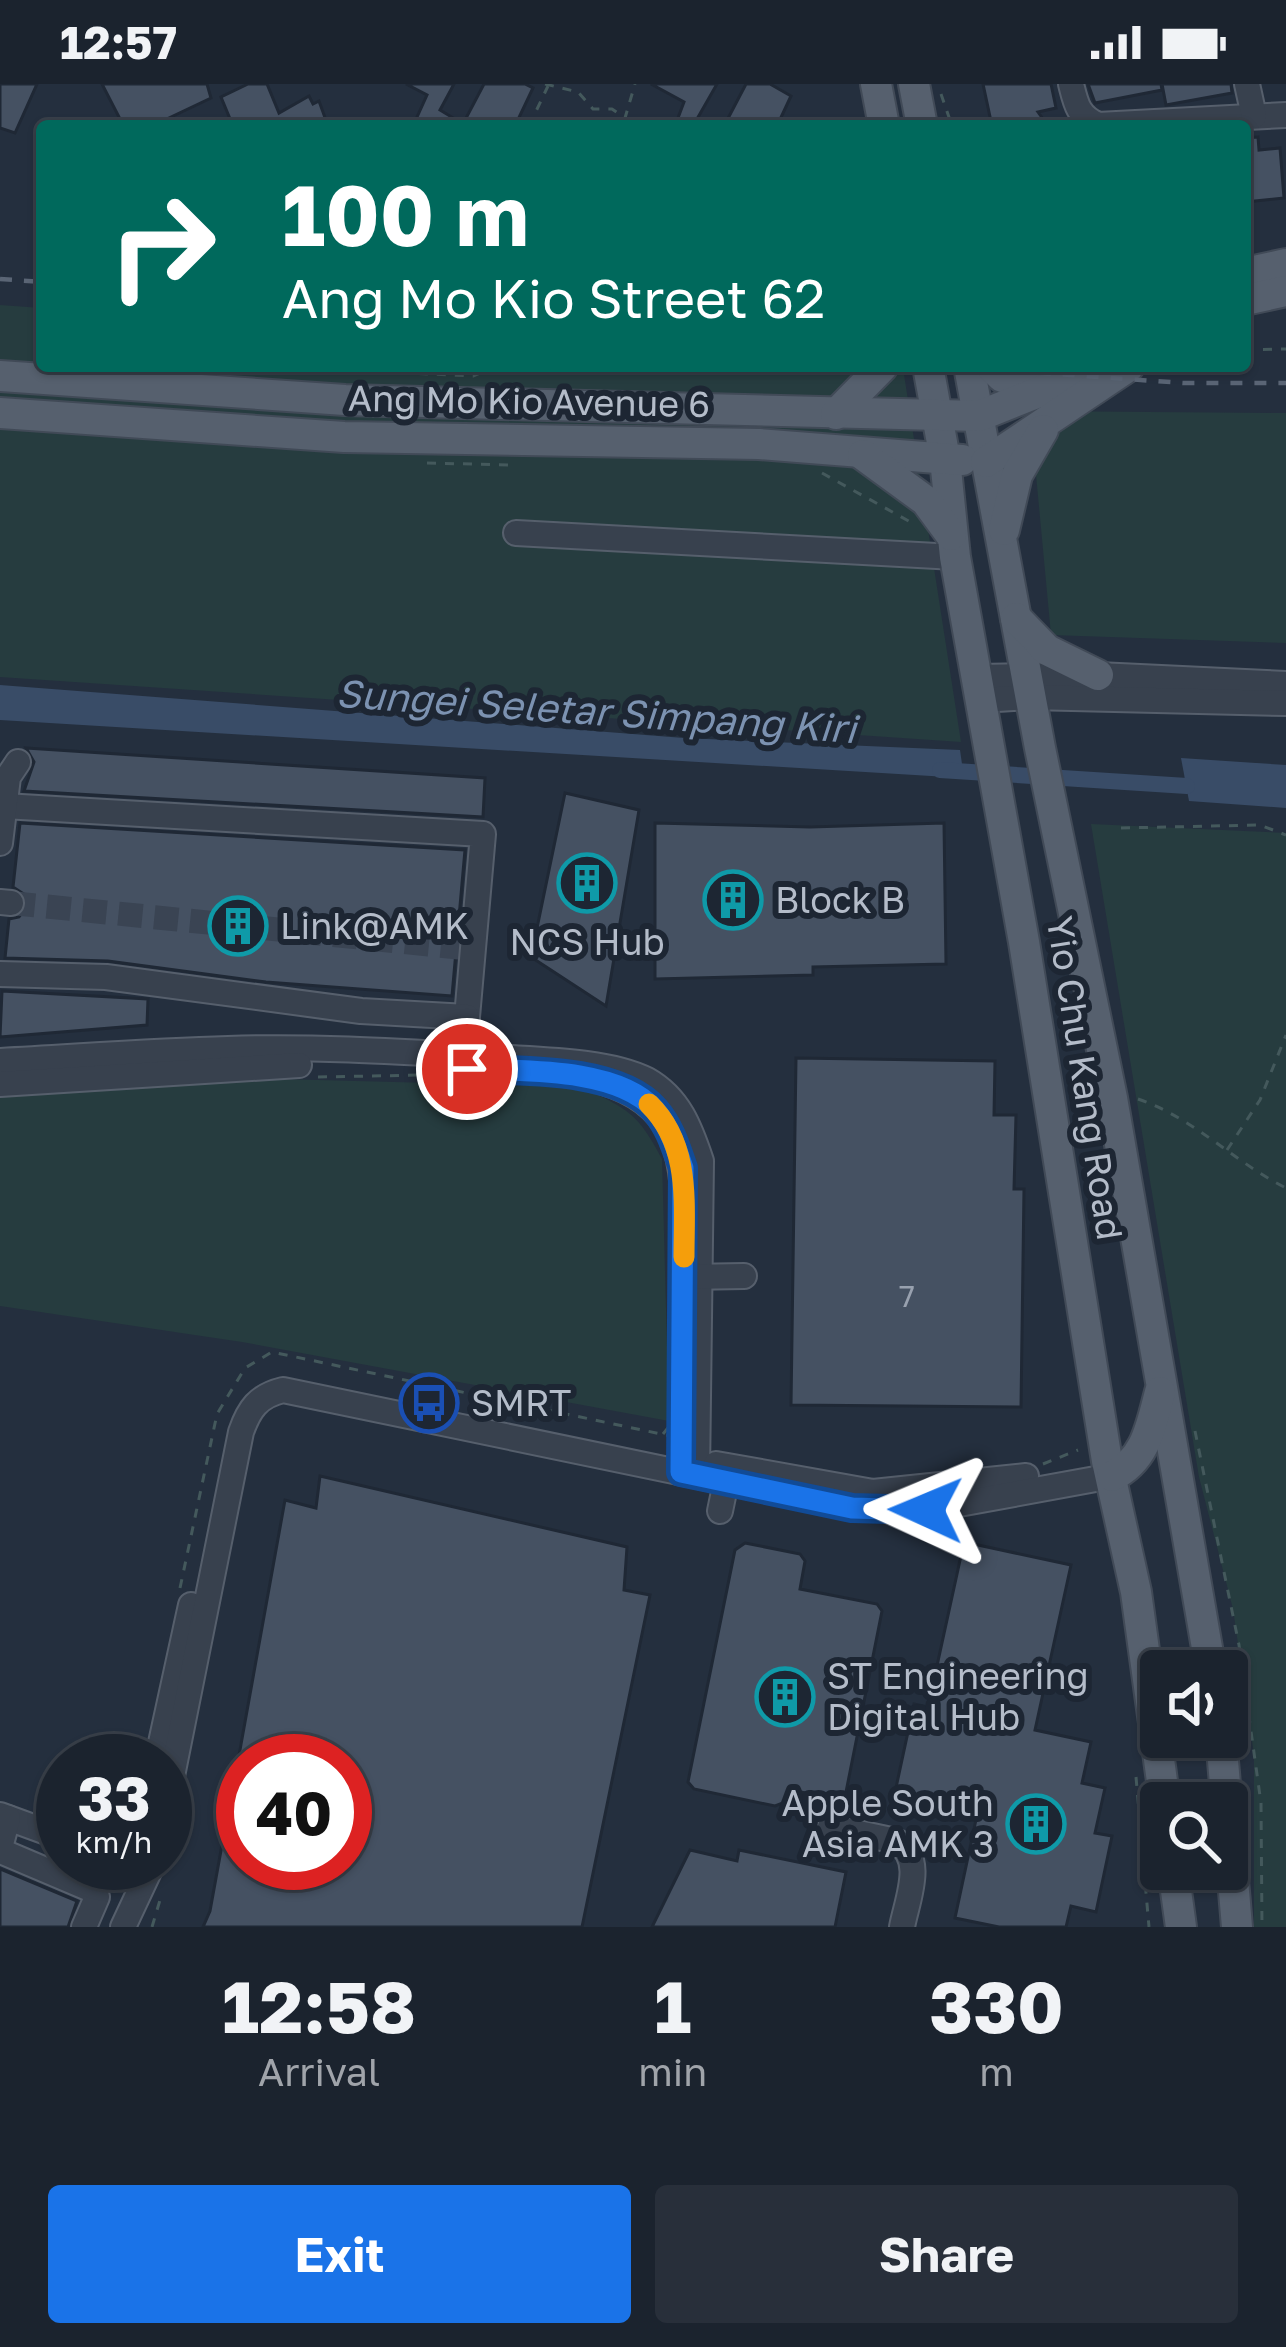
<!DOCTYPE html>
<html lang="en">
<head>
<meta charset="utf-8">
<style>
  :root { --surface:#1b232e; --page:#282f3a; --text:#f1f3f6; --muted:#a0a4aa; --line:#39404a; --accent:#1a73e8 }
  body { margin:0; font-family:"Golos Text",sans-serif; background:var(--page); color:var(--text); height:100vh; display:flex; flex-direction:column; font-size:45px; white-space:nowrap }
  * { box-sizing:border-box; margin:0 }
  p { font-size:39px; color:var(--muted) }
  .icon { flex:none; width:66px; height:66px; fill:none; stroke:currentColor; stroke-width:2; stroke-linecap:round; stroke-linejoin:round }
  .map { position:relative; height:1843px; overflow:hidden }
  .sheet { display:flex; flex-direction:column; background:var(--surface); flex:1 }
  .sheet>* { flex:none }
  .banner { position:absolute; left:36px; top:36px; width:1215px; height:252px; border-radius:12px; box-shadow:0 3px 9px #0004,0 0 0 3px var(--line); background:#00695c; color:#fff; overflow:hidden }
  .buttons { position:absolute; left:1140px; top:1566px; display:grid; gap:24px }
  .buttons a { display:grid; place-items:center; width:108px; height:108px; border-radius:12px; background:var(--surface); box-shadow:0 3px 9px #0004,0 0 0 3px var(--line); font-size:60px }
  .speed { position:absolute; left:36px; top:1650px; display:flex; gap:24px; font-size:60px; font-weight:700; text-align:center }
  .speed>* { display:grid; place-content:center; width:156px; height:156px; border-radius:50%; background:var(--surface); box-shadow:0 3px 9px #0004,0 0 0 3px var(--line); line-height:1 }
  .speed small { font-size:30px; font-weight:400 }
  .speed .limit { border:18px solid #d22; background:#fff; color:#111 }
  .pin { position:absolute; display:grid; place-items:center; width:102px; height:102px; color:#fff; margin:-51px; border:6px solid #fff; border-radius:50%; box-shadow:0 3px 12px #0007 }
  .me { position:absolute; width:132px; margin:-66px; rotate:271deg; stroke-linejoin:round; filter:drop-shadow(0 0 9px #0008) }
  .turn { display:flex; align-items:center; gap:42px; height:252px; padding:0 48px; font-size:54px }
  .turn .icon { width:156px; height:156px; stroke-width:2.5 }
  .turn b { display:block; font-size:84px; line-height:102px }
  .eta { display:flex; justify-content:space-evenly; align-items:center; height:204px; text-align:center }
  .eta b { font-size:72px; font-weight:700; line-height:84px }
  .primary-button { display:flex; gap:24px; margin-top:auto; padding:24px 48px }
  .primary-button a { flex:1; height:138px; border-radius:12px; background:var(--accent); color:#fff; font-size:48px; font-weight:700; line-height:138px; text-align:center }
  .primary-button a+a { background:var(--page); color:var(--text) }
  .status { display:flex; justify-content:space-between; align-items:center; height:84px; padding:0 60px; background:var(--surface); direction:ltr }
  .status svg { height:33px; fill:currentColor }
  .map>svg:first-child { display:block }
  .green { fill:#263c3f }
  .water { fill:#394c67 }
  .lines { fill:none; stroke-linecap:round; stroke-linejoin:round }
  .canal { stroke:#394c67; stroke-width:16 }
  .building { fill:#455162; stroke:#1f2835; stroke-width:3 }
  .minor-tunnel { stroke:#3a4453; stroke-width:24; stroke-dasharray:24 12; stroke-linecap:butt }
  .minor-casing { stroke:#565f6c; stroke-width:28 }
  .major-casing { stroke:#414a57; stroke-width:34 }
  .path { stroke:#44595c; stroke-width:3; stroke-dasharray:9 9; stroke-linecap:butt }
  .minor { stroke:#38414e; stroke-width:24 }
  .major { stroke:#56606e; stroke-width:30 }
  .rail { stroke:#5a6575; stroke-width:4.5; stroke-dasharray:12 12; stroke-linecap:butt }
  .route-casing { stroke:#114b97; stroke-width:30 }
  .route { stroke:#1a73e8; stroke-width:21 }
  .slow { stroke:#f59e0b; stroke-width:21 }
  .labels { text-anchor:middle; stroke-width:12; stroke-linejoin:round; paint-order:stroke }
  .number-label { font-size:30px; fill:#98a1af }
  .street-label { font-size:36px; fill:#b4bcc9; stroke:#1d2633 }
  .poi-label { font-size:36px; fill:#b4bcc9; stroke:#1d2633; text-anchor:start }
  .water-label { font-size:39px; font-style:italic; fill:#7c92b1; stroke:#1d2633 }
</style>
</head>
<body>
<div class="status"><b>12:57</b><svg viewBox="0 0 49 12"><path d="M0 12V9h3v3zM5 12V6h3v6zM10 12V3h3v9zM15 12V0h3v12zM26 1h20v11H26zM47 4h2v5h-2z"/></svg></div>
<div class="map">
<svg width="1286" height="1843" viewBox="0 0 1286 1843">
  <rect width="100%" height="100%" fill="#242f3e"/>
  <g class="green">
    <polygon points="0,221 42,224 42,282 903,284 961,658 0,593"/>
    <polygon points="1030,327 1286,329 1286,559 1051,551"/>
    <polygon points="1091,740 1286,749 1286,1843 1254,1843 1254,1671 1233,1525 1199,1393"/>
    <path d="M279 995 581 1003C628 1025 638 1029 662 1075L669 1337 242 1258 0 1222V1013Z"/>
  </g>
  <g class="water">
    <polygon points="0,601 684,654 960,666 964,694 0,636"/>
    <polygon points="1181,674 1286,681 1286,724 1189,717"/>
  </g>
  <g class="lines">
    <polyline class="canal" points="940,686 1187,702"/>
  </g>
  <g class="building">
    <polygon points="0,0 37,0 15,49 0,44"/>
    <polygon points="102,0 207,0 211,14 152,42 141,42 136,36 120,35"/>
    <polygon points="248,0 267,0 279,29 309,12 313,20 319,17 328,42 233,42 221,13"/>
    <polygon points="406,0 454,0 440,26 463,40 484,0 525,0 533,4 515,42 413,42 427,11"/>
    <polygon points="651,0 717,0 693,42 675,42 684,18"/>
    <polygon points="746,0 770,0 791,12 777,42 724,42"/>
    <polygon points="983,0 1051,0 1056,24 1038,28 1048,42 992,42"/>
    <polygon points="1088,0 1161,0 1162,6 1095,19"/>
    <polygon points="1162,0 1231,0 1232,9 1166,21"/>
    <polygon points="1258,53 1259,66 1280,64 1284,114 1245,118 1245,54"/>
    <polygon points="26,664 485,694 483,733 24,707 34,678"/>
    <polygon points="565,709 639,726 606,922 531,873"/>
    <polygon points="20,739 465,766 452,912 266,898 108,877 5,874 9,835 19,833 27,822 25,811 13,803"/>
    <polygon points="655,739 810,743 944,739 946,880 813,883 813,891 655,895"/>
    <polygon points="2,907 148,915 147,941 0,953"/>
    <polygon points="796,974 995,977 994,1031 1016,1031 1014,1105 1024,1105 1021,1323 791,1321"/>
    <polygon points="320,1392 627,1463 624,1506 650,1511 582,1843 203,1843 210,1827 236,1684 243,1685 243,1779 345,1779 345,1677 238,1677 285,1416 316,1424"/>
    <polygon points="964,1458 1071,1481 1035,1646 1091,1658 1082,1699 1105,1704 1095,1749 1112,1752 1096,1828 1071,1822 1066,1843 999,1843 955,1834 977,1731 894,1713 914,1620 928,1623"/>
    <polygon points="745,1459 800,1470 805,1477 800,1505 877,1520 882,1527 846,1708 840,1715 789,1706 783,1719 775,1722 694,1705 688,1698 735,1466"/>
    <polygon points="690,1766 737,1777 739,1766 846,1788 835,1843 652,1843"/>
    <polygon points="0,1785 77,1817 68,1843 0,1843"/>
  </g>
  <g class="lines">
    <polyline class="minor-tunnel" points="11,819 464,864"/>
    <g class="minor-casing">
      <g id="minor">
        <path d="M1071 0C1076 20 1078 32 1098 41L1286 31"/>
        <polyline points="1247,0 1254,32"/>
        <polyline points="516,449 955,473"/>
        <polyline points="978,593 1098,591 1286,600"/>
        <polyline points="981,616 1030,613 1286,619"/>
        <polyline points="4,722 483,750 467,933 467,985"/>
        <polyline points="0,759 8,693 18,678"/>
        <polyline points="0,818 11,819"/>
        <polyline points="0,890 106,893 361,927 467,933"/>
        <path d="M0 977C76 973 152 967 228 965 316 962 406 968 494 973 537 976 608 976 647 996 679 1014 690 1044 701 1077L697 1391"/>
        <path d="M603 998C674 1020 683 1066 684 1134"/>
        <polyline points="0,1000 299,981"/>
        <polyline points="687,1193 744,1192"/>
        <polyline points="716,1380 873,1408 1026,1392"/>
        <polyline points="720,1427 726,1398"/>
        <polyline points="157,1677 191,1521"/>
        <path d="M165 1727 241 1348C249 1325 258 1312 283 1306L852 1424 926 1426 1112 1392"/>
        <polyline points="0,1731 63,1754"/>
        <polyline points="8,1734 1,1760 3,1768 95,1807 97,1813 84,1843"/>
        <path d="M830 1743 896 1757C926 1774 907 1816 902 1843"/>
        <polyline points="123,1843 153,1779"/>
      </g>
    </g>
    <g class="major-casing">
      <g id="major">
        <polyline points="876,0 884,42"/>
        <polyline points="914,0 922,42"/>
        <polyline points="1245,189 1286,180"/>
        <polyline points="1245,216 1286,207"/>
        <polyline points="928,282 945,375 955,473 1024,858 1107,1377 1136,1508 1165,1719"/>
        <polyline points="969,282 1040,664 1112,1014 1211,1587"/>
        <polyline points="991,282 1002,293 1049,304"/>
        <polyline points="0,292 345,316 979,332 1049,304 1085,282"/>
        <polyline points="0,329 344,353 759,360 962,376"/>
        <polyline points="836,330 883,282"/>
        <polyline points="863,371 926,417 951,451"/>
        <polyline points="986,378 1129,282"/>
        <polyline points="1004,446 1017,391 1043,346"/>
        <polyline points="1016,534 1047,566 1098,591"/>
        <path d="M1112 1392C1146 1376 1151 1342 1160 1308"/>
        <polyline points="1221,1653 1237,1843"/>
        <polyline points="1173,1785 1181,1843"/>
      </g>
    </g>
    <g class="path">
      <polyline points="545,0 578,8 593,25 612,25 625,34 635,0"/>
      <polyline points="941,10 952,42"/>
      <polyline points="529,42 548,2"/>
      <polyline points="1245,266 1286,265"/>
      <polyline points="257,282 473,292 497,282"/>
      <polyline points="427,379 513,381"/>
      <polyline points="822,389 914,440"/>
      <polyline points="1121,744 1260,741 1286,751"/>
      <polyline points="318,993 423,991"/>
      <polyline points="486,994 584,1005"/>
      <path d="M1138 1015C1194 1034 1234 1078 1286 1104"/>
      <polyline points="1227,1066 1260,1016 1286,951"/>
      <polyline points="675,1154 676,1175"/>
      <polyline points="676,1208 677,1259"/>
      <polyline points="1195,1347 1239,1561 1261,1719 1262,1843"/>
      <polyline points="663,1350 676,1334"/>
      <polyline points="1043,1380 1078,1366"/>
      <polyline points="180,1504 217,1330 245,1284 272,1268 680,1354"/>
      <polyline points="1136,1693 1149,1843"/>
      <polyline points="171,1772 177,1746"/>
      <polyline points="116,1807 121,1779"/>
      <polyline points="152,1843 160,1816"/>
    </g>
    <use href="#minor" class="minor"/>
    <use href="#major" class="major"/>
    <g class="rail">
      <polyline points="0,195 42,198"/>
      <polyline points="943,282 1183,299 1286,299"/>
    </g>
  </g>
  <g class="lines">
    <g class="route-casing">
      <path id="route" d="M467 985C520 987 618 983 655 1026 670 1043 676 1064 683 1084L681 1388 852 1424 926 1426"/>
    </g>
    <use href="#route" class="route"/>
    <path class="slow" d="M649 1020C691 1061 684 1119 684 1173"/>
  </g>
  <defs>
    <g id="building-ring" transform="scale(3)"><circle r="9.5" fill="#1d2633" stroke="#0f9aa8" stroke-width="1.5"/><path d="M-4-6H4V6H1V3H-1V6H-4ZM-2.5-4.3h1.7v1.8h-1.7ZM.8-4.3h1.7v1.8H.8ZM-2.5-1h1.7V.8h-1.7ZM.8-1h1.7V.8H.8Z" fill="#0f9aa8"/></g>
    <g id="bus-ring" transform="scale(3)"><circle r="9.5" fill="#1d2633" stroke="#1a4fb4" stroke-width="1.5"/><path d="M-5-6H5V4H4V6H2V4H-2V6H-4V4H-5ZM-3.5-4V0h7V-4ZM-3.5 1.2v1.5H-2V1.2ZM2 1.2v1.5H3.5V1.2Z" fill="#1a4fb4"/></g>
  </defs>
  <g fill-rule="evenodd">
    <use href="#building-ring" x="587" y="799"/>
    <use href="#building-ring" x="733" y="816"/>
    <use href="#building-ring" x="238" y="842"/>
    <use href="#bus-ring" x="429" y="1319"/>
    <use href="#building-ring" x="785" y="1613"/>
    <use href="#building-ring" x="1036" y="1740"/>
  </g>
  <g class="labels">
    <g class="number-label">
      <text x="907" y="1223">7</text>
    </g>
    <g class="street-label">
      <text transform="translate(529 317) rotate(1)" y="13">Ang Mo Kio Avenue 6</text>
      <text transform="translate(1085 994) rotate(81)" y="13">Yio Chu Kang Road</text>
    </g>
    <g class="poi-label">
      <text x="775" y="829">Block B</text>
      <text x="280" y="855">Link@AMK</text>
      <text x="587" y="871" text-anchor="middle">NCS Hub</text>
      <text x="471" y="1332">SMRT</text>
      <text x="827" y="1605">ST Engineering<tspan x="827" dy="41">Digital Hub</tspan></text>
      <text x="994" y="1732" text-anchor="end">Apple South<tspan x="994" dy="41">Asia AMK 3</tspan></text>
    </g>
    <g class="water-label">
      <text transform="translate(596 627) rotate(4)" y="14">Sungei Seletar Simpang Kiri</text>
    </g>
  </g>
</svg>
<div class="buttons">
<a><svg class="icon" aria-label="sound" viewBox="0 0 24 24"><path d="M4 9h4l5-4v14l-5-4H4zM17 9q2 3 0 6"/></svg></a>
<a><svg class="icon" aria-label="search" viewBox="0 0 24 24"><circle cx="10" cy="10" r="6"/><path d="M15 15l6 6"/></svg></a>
</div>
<div class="speed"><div>33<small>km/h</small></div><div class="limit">40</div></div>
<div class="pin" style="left:467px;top:985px;background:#d93025"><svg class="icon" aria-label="arrive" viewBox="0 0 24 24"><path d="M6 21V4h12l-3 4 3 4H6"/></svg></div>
<svg class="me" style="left:926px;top:1426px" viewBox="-20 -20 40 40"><path d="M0-17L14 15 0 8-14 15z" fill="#1a73e8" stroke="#fff" stroke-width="4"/></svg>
<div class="banner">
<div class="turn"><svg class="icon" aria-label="right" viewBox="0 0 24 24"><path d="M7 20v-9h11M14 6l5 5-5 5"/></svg><div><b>100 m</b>Ang Mo Kio Street 62</div></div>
</div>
</div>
<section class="sheet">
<div class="eta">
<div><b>12:58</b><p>Arrival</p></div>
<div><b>1</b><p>min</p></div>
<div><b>330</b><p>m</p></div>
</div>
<div class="primary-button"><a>Exit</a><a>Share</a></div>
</section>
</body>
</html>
